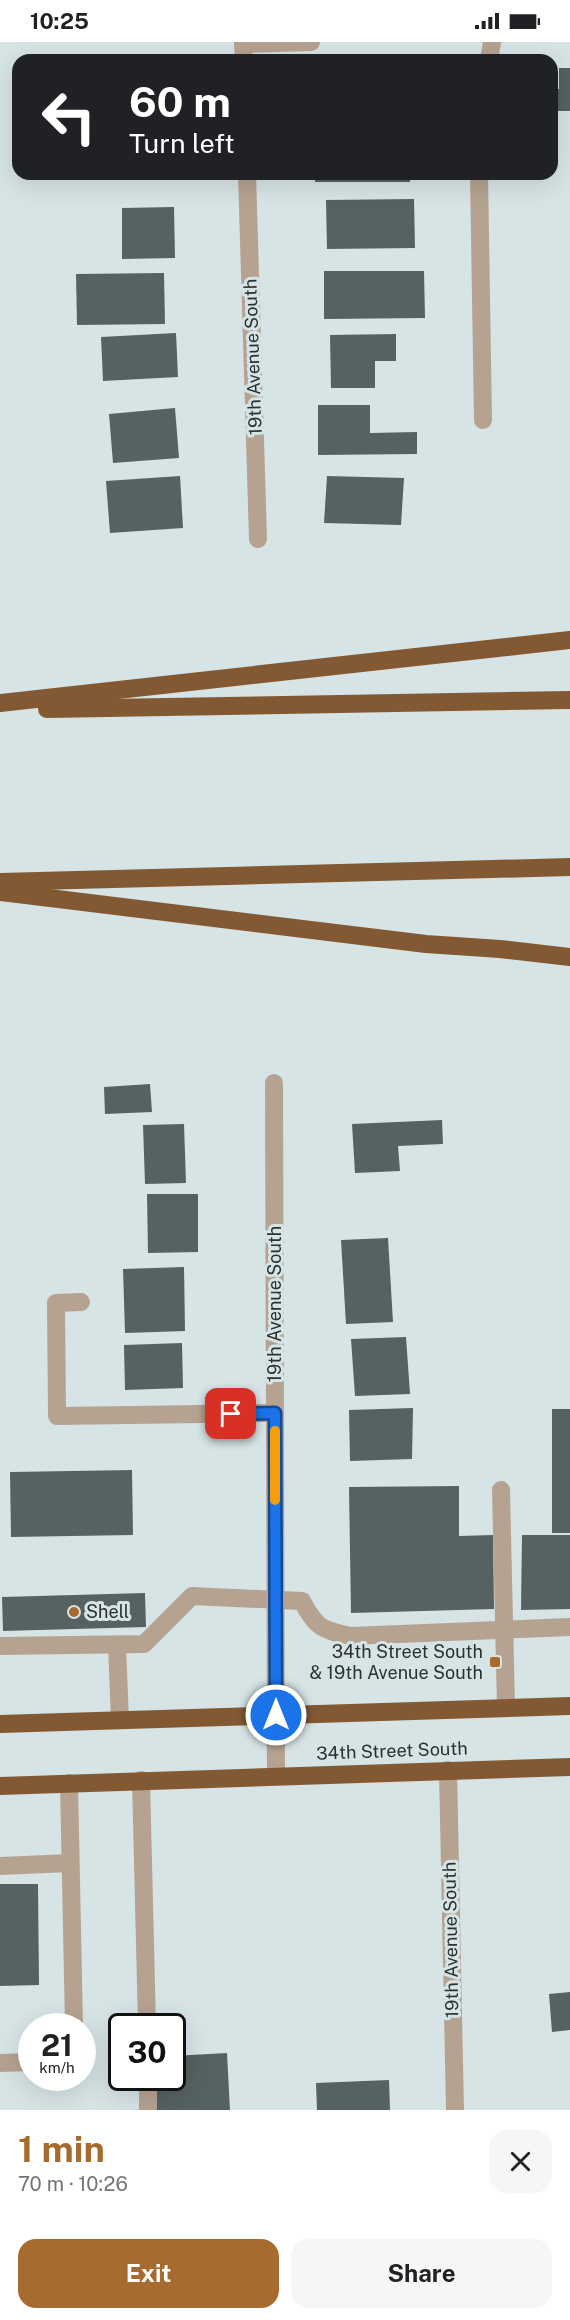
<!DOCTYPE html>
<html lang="en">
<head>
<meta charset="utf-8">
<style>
  :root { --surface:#fff; --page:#f6f6f6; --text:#202124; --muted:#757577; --accent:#a86b2f }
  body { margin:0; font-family:"Public Sans",sans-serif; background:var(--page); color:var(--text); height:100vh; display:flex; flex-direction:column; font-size:22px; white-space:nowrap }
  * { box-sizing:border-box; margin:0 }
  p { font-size:20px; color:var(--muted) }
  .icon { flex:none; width:33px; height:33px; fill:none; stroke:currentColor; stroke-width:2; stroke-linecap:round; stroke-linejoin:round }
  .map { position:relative; height:2068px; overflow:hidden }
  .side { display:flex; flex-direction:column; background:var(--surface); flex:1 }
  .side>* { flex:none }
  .guide { position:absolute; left:12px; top:12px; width:546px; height:126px; border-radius:18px; box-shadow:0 6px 24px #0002; background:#202124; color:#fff; overflow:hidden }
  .speed { position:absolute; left:18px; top:1971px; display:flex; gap:12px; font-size:30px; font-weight:700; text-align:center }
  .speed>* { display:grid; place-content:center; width:78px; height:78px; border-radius:50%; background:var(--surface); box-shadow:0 6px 24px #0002; line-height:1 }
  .speed small { font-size:15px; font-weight:400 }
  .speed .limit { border:3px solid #111; border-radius:9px; background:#fff; color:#111 }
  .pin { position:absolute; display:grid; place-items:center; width:51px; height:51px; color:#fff; margin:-26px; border-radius:12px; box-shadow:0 3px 9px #0006 }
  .me { position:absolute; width:66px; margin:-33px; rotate:0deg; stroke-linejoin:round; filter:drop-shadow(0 0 4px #0008) }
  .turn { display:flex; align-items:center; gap:21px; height:126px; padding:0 18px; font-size:27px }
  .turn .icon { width:78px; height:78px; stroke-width:2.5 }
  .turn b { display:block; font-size:42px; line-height:51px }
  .round { display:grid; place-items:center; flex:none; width:63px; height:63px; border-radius:18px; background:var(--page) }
  .summary { display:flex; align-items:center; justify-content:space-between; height:102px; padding:0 18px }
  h1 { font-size:36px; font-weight:700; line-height:45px; color:var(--accent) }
  .button { display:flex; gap:12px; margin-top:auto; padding:12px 18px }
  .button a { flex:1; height:69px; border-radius:18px; background:var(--accent); color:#fff; font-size:24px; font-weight:700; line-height:69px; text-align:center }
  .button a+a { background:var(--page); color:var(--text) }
  .status { display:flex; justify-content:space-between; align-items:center; height:42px; padding:0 30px; background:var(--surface); direction:ltr }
  .status svg { height:16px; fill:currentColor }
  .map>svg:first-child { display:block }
  .building { fill:#566162 }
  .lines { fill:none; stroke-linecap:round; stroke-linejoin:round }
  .minor { stroke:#b6a291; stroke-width:18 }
  .highway { stroke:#825933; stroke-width:18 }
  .route-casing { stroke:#114b97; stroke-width:15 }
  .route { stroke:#1a73e8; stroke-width:10 }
  .slow { stroke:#f59e0b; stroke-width:10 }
  .poi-dot { fill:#a86b2f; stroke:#d7e4e6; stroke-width:2 }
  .labels { text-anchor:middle; stroke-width:6; stroke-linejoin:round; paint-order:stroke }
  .street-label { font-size:18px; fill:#2b3031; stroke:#d7e4e6 }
  .poi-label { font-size:18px; fill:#2b3031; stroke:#d7e4e6; text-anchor:start }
</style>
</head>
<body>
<div class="status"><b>10:25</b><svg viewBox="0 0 49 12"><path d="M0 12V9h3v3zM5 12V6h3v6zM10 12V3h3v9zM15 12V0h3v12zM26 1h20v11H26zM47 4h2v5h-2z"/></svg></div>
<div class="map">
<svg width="570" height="2068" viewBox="0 0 570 2068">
  <rect width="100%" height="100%" fill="#d7e4e6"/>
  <g class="building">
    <polygon points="559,26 570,26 570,69 552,69 552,47 559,47"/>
    <rect x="315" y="132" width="95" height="8"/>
    <polygon points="414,157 415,206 327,207 326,158"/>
    <polygon points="174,165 175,216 122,217 122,166"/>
    <polygon points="324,229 424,229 425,276 324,277"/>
    <polygon points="164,231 165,282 77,283 76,232"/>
    <polygon points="176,291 178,335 103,339 101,295"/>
    <polygon points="396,292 396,319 375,319 375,346 331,346 330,293"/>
    <polygon points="318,363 370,363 370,391 417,390 417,412 318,413"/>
    <polygon points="175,366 179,416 113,421 109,372"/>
    <polygon points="180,434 183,486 110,491 106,439"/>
    <polygon points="327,434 404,436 401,483 324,481"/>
    <polygon points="150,1042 152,1070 105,1072 104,1045"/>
    <polygon points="442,1078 443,1102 398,1104 400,1129 355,1131 352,1082"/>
    <polygon points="184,1082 186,1141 145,1142 143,1083"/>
    <polygon points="147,1152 198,1152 198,1210 148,1211"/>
    <polygon points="388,1196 393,1280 346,1282 341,1198"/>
    <polygon points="184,1225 185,1289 125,1291 123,1227"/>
    <polygon points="406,1295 410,1352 355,1354 351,1297"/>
    <polygon points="182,1301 183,1346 125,1348 124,1303"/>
    <polygon points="413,1366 412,1417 350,1419 349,1368"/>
    <rect x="552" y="1367" width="18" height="124"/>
    <polygon points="132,1428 133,1493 11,1495 10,1430"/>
    <polygon points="459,1444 459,1494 493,1493 494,1567 351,1571 349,1445"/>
    <polygon points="522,1493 570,1493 570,1567 521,1568"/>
    <polygon points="145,1551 146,1585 3,1589 2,1555"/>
    <polygon points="0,1842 38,1842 39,1943 0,1944"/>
    <polygon points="570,1950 570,1988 552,1990 549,1952"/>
    <polygon points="227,2011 230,2068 155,2068 153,2036 172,2036 172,2014"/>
    <polygon points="389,2038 390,2068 317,2068 316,2041"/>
  </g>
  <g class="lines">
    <g class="minor">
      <polyline points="243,0 244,18"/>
      <polyline points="243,2 311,0"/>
      <polyline points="489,18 492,0"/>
      <polyline points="247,132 258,497"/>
      <polyline points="479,132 483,378"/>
      <polyline points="274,1041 276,1734"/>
      <polyline points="81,1260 56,1261 57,1374 275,1371"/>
      <polyline points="501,1448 506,1666"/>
      <polyline points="117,1603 120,1678"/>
      <path d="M0 1604 144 1602 192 1554 302 1559C316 1586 322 1588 351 1594L570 1585"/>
      <polyline points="448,1728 455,2068"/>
      <polyline points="141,1738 147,1984"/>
      <polyline points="69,1741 74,1984"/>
      <polyline points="0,1824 70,1821"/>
      <polyline points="0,2021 32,2020"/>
      <polyline points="148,2036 148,2068"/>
    </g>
    <g class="highway">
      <polyline points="0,661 570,598"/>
      <polyline points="47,667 570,658"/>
      <polyline points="0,840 570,825"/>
      <polyline points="0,850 426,902 500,907 570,915"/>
      <polyline points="0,1682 570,1664"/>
      <polyline points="0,1744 570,1725"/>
    </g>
  </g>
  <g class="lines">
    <g class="route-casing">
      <polyline id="route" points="231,1372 275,1371 276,1673"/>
    </g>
    <use href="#route" class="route"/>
    <polyline class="slow" points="275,1389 275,1458"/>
  </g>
  <g class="poi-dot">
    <circle cx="74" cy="1570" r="6"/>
    <rect x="489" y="1614" width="12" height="12" rx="3"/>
  </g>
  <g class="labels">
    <g class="street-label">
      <text transform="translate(253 315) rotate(-92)" y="6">19th Avenue South</text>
      <text transform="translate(275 1262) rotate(-90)" y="6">19th Avenue South</text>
      <text transform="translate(392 1709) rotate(-2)" y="6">34th Street South</text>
      <text transform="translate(451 1898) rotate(-91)" y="6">19th Avenue South</text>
    </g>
    <g class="poi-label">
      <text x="86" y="1576">Shell</text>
      <text x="483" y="1616" text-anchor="end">34th Street South<tspan x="483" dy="21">&amp; 19th Avenue South</tspan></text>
    </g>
  </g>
</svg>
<div class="speed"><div>21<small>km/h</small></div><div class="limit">30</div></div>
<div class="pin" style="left:231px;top:1372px;background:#d93025"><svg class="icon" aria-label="arrive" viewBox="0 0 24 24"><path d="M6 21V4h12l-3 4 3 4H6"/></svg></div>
<svg class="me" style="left:276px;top:1673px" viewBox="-20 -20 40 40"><circle r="17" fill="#1a73e8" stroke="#fff" stroke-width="3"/><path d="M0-11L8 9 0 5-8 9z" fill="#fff"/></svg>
<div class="guide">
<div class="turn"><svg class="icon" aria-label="left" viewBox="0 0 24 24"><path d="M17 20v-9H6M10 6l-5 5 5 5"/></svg><div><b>60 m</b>Turn left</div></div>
</div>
</div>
<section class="side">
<div class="summary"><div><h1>1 min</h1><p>70 m · 10:26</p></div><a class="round"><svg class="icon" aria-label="close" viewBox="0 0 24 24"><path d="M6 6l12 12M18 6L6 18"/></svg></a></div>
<div class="button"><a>Exit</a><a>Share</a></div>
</section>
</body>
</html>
